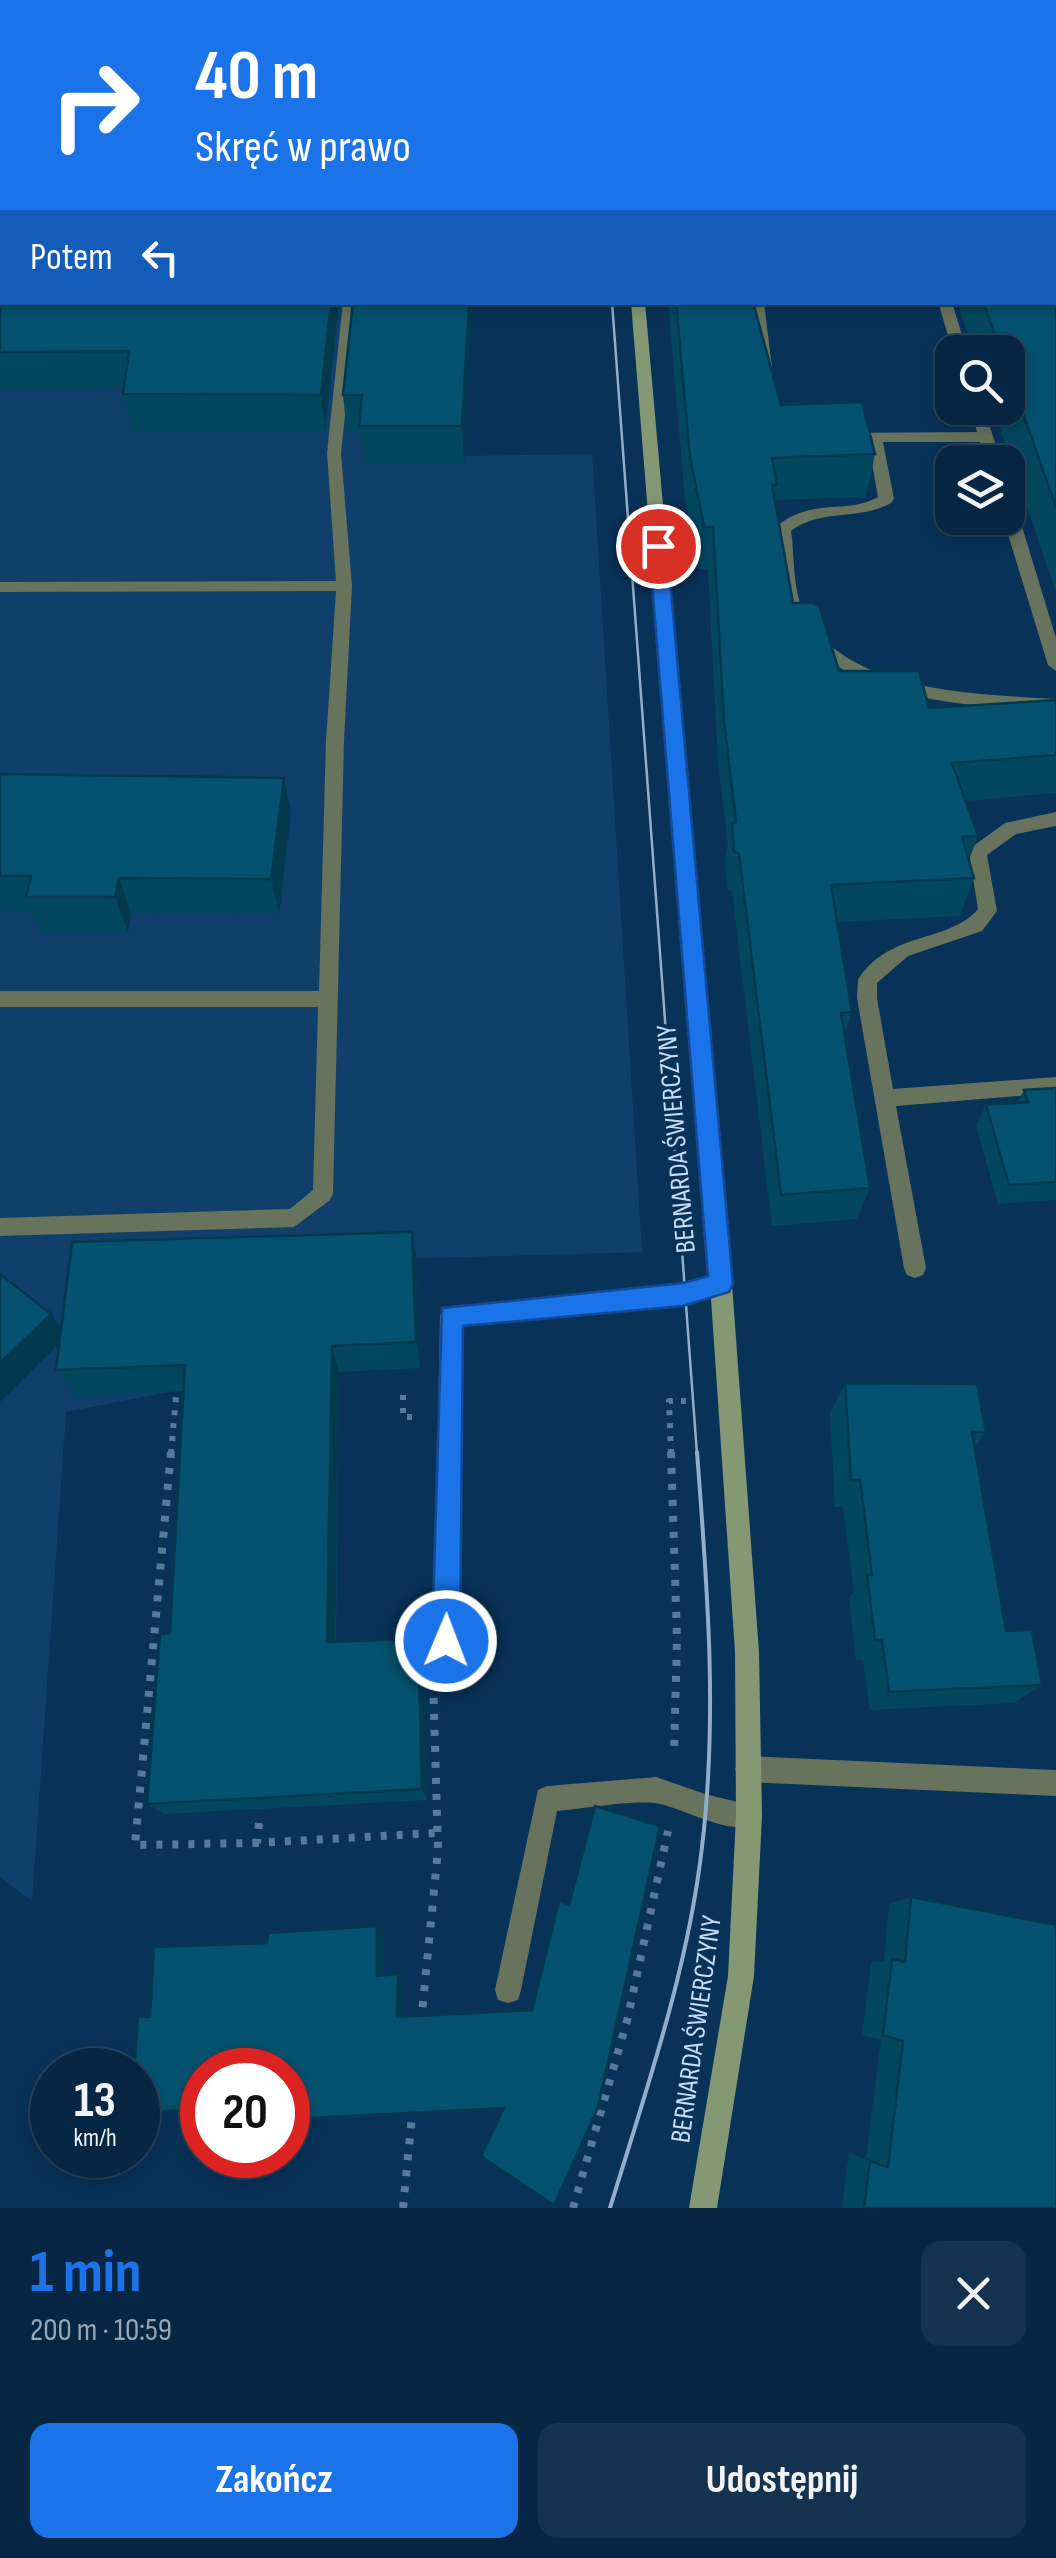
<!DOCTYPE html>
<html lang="pl">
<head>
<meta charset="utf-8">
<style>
  :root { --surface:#072643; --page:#15324e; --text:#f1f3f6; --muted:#98a5b2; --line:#28435c; --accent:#1a73e8 }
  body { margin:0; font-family:"Sofia Sans Condensed",sans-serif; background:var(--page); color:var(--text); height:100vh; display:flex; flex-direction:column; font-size:38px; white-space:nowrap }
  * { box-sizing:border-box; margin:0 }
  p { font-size:32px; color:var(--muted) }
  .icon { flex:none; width:55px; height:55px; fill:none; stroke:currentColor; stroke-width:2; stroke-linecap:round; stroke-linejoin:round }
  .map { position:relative; height:2208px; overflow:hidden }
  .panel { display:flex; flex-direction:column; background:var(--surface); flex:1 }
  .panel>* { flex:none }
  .banner { position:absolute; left:0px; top:0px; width:1058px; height:305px; box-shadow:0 5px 15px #0003,0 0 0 2px var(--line); background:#1a73e8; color:#fff; overflow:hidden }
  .fabs { position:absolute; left:935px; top:335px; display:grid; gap:20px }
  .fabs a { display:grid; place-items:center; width:90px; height:90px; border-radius:20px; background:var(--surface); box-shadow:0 5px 15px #0003,0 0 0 2px var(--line); font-size:50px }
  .speed { position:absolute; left:30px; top:2048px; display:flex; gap:20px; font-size:50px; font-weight:700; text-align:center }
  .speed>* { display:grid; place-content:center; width:130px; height:130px; border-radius:50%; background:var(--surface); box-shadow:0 5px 15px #0003,0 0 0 2px var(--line); line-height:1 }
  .speed small { font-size:25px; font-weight:400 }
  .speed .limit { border:15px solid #d22; background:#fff; color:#111 }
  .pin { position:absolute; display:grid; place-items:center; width:85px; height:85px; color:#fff; margin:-42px; border:5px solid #fff; border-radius:50%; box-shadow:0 2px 10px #0007 }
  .me { position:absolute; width:110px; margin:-55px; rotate:1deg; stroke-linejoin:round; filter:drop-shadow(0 0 8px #0008) }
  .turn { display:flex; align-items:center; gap:35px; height:210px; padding:0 30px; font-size:45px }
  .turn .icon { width:130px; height:130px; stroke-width:2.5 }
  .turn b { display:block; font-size:70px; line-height:85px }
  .then { display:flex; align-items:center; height:95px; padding:0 30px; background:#0003; gap:20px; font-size:38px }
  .round { display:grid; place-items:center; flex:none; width:105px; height:105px; border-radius:20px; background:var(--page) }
  .overview { display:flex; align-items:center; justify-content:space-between; height:170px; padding:0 30px }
  h1 { font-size:60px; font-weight:700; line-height:75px; color:var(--accent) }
  .cta { display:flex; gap:20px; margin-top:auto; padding:20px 30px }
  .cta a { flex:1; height:115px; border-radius:20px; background:var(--accent); color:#fff; font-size:40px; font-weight:700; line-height:115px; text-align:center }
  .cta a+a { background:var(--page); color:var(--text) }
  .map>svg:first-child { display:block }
  .built { fill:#0f3f6a }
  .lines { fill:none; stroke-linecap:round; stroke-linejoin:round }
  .path-far1 { stroke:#58799a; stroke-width:6; stroke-dasharray:5 8; stroke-linecap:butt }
  .path { stroke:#58799a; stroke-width:8; stroke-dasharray:6 10; stroke-linecap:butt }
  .lane { fill:#67735d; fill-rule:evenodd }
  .secondary { fill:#849874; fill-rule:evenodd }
  .tram-far1 { stroke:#93aecb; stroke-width:2.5 }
  .tram { stroke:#93aecb; stroke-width:4 }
  .wall { fill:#03475f }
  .shaded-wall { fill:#03394e }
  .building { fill:#04526f; stroke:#03394e; stroke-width:2.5 }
  .route { fill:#1a73e8; stroke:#114b97; stroke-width:2.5 }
  .labels { text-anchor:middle; stroke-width:8; stroke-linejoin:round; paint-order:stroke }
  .street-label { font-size:28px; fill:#c7ddf5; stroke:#093259 }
</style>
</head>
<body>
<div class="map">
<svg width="1056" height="2208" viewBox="0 0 1056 2208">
  <rect width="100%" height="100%" fill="#093259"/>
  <polygon class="built" points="0,0 339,2 2,2 2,302 447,303 460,456 592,454 642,1252 198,1265 189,1388 66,1412 32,1901 0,1877"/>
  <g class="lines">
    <g class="path-far1">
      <polyline points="403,1395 403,1417 415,1417"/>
      <polyline points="171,1454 177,1385"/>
      <polyline points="671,1454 669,1401 692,1401"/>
    </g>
    <g class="path">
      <polyline points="171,1452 135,1845 257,1843"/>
      <polyline points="671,1452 677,1638 674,1754"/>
      <polyline points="259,1823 257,1843 436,1833"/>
      <polyline points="421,2023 438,1850 433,1676"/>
      <polyline points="403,2208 413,2105"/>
      <polyline points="573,2208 627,2021 668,1831"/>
    </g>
    <g class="lane">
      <polygon points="354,0 366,0 367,2 356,2"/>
      <polygon points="518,0 531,0 533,2 520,2"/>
      <polygon points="343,302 357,302 341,453 352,586 344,741 333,1194 330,1200 294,1227 0,1236 0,1218 290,1209 313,1190 318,1007 0,1007 0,991 319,991 326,741 336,591 0,592 0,582 336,581 327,453"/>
      <polygon points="750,302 764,302 772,368 760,365"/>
      <polygon points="938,302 952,302 967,352 953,352"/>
      <path d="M970 408H984L1001 462H987L980 442H883L894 499 891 503C859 521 821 508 791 531 795 557 792 590 805 614 847 693 978 694 1056 699V711C971 706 829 702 788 612 776 587 779 556 775 529L778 525C815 497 845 515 878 497L868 441 839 439V433L977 432Z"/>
      <polygon points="1008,502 1016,507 1056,638 1056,671 1048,665 1003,518 1008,518"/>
      <path d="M1056 812V826L1016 834 987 855 997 911 982 931 908 956 877 983V998L893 1089 1056 1077V1093L896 1106 926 1268 923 1275 915 1278 907 1275 904 1268 857 998 858 980C889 930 948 944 978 909L969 852 972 847 1005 823Z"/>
      <polygon points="721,1274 729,1277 732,1284 729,1291 683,1305 462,1325 458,1641 455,1650 446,1653 437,1650 434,1641 440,1316 443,1309 683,1285"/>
      <polygon points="748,1756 1056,1770 1056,1796 748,1782 739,1778 735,1769 739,1760"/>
      <path d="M656 1777 705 1794 758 1807 762 1816 758 1825C731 1836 687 1810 660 1804 637 1799 583 1809 557 1811L521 1990 518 2000 508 2003 498 2000 495 1990 538 1790 547 1786Z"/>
    </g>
    <g class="secondary">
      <polygon points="605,0 617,0 617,2 606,2"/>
      <polygon points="631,302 645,302 732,1284 759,1652 762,1816 754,1976 717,2208 689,2208 728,1976 736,1816 735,1652 710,1284"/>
    </g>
    <polyline class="tram-far1" points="612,302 697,1454"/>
    <path class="tram" d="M610 2208C646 2090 688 1970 702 1847 718 1715 707 1584 697 1452"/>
  </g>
  <g class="wall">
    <polygon points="987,0 1056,0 1056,592 993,408 1008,408 1008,352 974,352 957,302 1055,302 1055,2 987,2"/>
    <polygon points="0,167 339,302 325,432 132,432 123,394 123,388 0,389"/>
    <polygon points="353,302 472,302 464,463 363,463 360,433 347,432 343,395"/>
    <polygon points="668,302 753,302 781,405 875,454 866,497 775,500 793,603 839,671 929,708 1056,700 1056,793 966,801 978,836 969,860 974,878 960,916 837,922 852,1012 845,1033 870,1188 857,1219 772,1226 732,892 728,890 725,863 728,846 718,762 708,569 699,569 685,500"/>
    <polygon points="0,774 284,778 291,814 279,914 131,913 128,932 41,932 31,911 0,910"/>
    <polygon points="1056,1088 1056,1200 998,1204 976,1125 986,1105 1017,1103 1024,1090"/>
    <polygon points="417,1262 420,1368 339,1372 336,1642 423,1655 427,1800 164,1814 147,1804 170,1633 184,1391 74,1396 56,1370 59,1344 0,1402 0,1274 51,1314 61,1329"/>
    <polygon points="845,1383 986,1432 974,1447 1006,1631 1042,1685 1014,1703 870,1710 863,1660 856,1660 849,1598 854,1592 843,1507 835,1507 830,1414"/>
    <polygon points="911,1897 1056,2208 842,2208 849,2153 866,2158 881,2040 862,2035 871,1963 884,1961 889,1904"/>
  </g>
  <g class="shaded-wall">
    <rect x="452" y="0" width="49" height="2"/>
    <polygon points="331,302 339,302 325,432 321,395"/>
    <polygon points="469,302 472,302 464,463 462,426"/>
    <polygon points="284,778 291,814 279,914 271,879"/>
    <polygon points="119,878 131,913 128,932 115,897"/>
    <polygon points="412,1232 417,1262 420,1368 416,1342"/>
    <polygon points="51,1314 66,1337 0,1402 0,1363"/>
    <polygon points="332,1346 339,1372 335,1658 327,1642"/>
    <polygon points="418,1639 423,1655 427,1800 422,1789"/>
    <polygon points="377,1926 383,1930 383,1978 377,1976"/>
    <polygon points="398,1974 404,1976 403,2018 397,2017"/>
    <polygon points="293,2115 293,2145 288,2148 288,2117"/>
    <polygon points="849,2153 866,2158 888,2167 870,2161"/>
  </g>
  <g class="building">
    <rect x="72" y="0" width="220" height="2"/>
    <rect x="644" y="0" width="58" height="2"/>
    <polygon points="1003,0 1056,0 1056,507 1008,371 1008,352 1001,352 983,302 1055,302 1055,2 1005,2"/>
    <polygon points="0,167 2,167 2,302 331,302 321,395 123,394 129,351 0,352"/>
    <polygon points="353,302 469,302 462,426 359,426 362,395 343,395"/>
    <polygon points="676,302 753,302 781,405 862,402 875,454 772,458 777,485 772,485 793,603 814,603 820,608 839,671 919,671 929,708 1056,700 1056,755 952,763 978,836 962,837 974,878 831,885 852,1012 841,1013 870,1188 781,1195 739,854 734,851 732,824 736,822 724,721 713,527 704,527 690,457"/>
    <polygon points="0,774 284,778 271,879 119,878 115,897 26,897 31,876 0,876"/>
    <polygon points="1056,1088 1056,1182 1009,1185 986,1105 1028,1102 1024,1090"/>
    <polygon points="412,1232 416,1342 332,1346 327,1642 418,1639 422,1789 147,1804 160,1634 170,1633 185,1365 56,1370 72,1242"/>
    <polygon points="0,1274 51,1314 0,1363"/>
    <polygon points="845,1383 977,1384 986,1432 972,1432 1006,1631 1032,1630 1042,1685 889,1692 882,1640 875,1640 867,1575 872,1575 860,1480 851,1480"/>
    <polygon points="595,1806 660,1826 598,2107 554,2205 481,2156 504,2108 288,2119 288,2070 202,2070 202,2109 138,2113 138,2070 134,2070 138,2017 150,2017 154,1947 267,1943 268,1933 377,1926 377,1976 398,1974 397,2017 532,2010 559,1901 569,1905"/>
    <polygon points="911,1897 1056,1925 1056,2208 864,2208 870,2161 888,2167 903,2041 883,2035 892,1959 905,1962"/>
  </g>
  <polygon class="route" points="658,540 667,546 733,1284 729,1292 683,1306 463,1326 460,1641 455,1651 446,1655 436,1651 432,1641 442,1308 683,1283 708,1276 649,546"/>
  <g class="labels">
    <g class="street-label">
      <text transform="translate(675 1139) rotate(-95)" y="10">BERNARDA ŚWIERCZYNY</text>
      <text transform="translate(695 2029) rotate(-82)" y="10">BERNARDA ŚWIERCZYNY</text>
    </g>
  </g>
</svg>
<div class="fabs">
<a><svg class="icon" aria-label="search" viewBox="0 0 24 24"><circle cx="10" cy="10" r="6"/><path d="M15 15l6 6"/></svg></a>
<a><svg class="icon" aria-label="layers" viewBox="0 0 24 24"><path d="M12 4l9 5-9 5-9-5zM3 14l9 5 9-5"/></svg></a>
</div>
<div class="speed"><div>13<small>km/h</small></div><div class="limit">20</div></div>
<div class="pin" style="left:658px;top:546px;background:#d93025"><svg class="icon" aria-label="arrive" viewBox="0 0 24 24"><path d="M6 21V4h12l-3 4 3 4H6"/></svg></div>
<svg class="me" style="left:446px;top:1641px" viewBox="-20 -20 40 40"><circle r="17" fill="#1a73e8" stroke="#fff" stroke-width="3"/><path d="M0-11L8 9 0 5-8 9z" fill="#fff"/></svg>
<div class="banner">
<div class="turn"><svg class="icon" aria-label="right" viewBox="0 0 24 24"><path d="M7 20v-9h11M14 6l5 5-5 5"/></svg><div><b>40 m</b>Skręć w prawo</div></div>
<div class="then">Potem<svg class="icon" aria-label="left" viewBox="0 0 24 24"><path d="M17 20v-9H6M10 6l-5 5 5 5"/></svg></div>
</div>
</div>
<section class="panel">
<div class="overview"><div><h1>1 min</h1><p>200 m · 10:59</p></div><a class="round"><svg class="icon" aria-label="close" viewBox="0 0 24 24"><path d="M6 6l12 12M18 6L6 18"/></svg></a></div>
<div class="cta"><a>Zakończ</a><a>Udostępnij</a></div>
</section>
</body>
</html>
